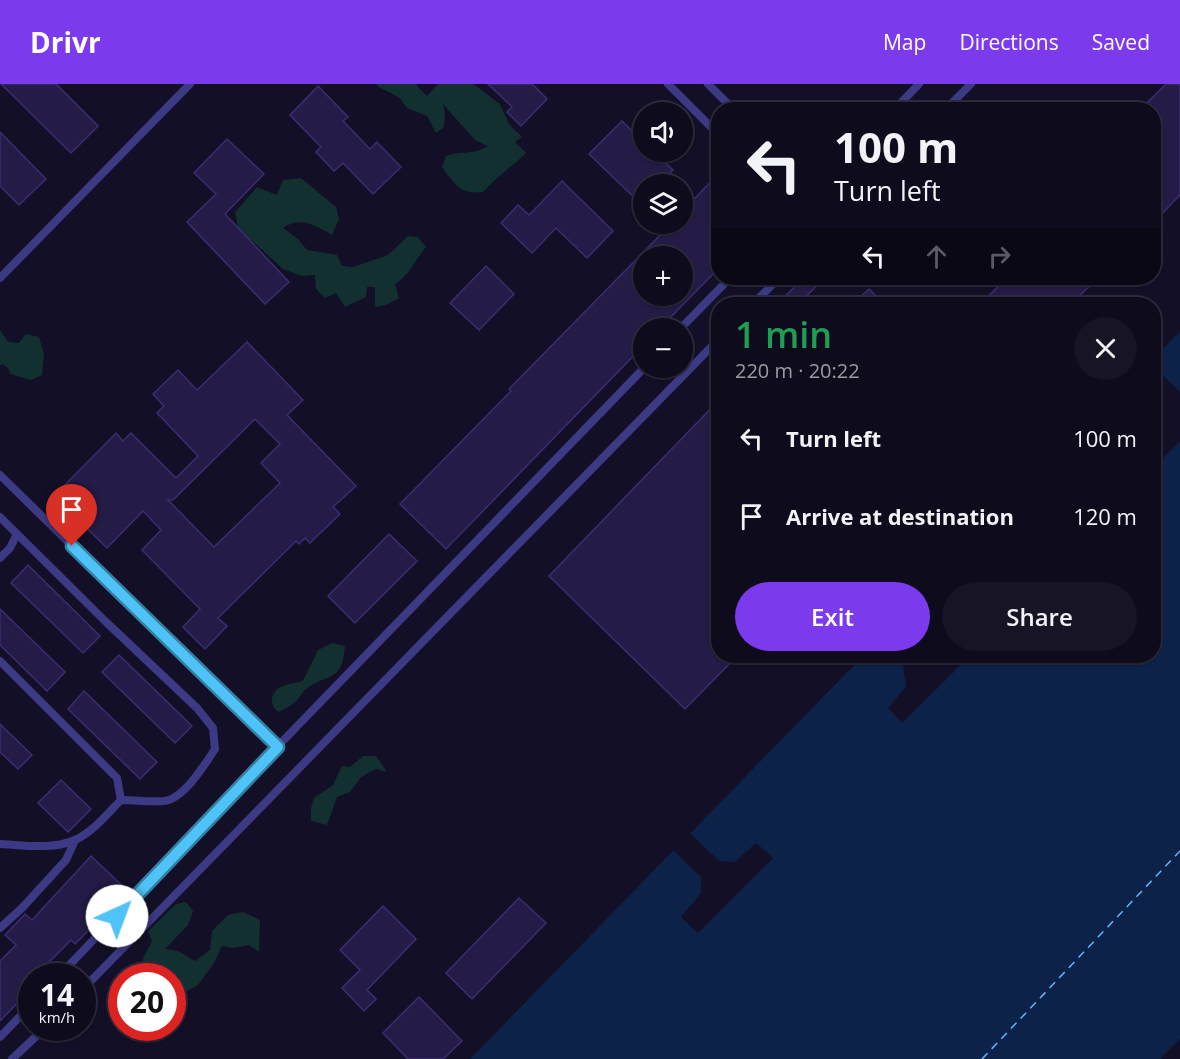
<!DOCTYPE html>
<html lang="en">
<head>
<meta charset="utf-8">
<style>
  :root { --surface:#0e0b1c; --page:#171425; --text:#f1f3f6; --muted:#9b9ba3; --line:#2e2b3b; --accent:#7c3aed }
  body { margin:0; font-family:"Open Sans",sans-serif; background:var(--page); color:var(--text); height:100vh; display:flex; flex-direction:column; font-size:22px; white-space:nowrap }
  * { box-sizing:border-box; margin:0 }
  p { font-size:20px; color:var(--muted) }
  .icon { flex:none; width:33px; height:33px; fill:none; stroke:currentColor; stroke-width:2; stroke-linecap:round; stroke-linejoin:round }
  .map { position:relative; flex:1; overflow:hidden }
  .side { position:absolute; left:711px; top:213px; width:450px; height:366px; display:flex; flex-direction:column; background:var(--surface); border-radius:24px; box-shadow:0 2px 4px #0004,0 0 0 2px var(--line) }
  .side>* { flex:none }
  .hud { position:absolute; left:711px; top:18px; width:450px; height:183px; border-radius:24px; box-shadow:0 2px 4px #0004,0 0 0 2px var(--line); background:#0e0b1c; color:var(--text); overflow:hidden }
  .controls { position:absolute; left:633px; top:18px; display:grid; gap:12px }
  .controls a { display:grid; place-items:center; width:60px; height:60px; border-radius:50%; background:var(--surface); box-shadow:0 2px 4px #0004,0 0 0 2px var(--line); font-size:30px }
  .speed { position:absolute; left:18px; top:879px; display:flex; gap:12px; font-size:30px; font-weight:700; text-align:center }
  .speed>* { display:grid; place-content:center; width:78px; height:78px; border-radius:50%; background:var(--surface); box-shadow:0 2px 4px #0004,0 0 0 2px var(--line); line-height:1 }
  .speed small { font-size:15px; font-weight:400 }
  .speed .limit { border:9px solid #d22; background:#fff; color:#111 }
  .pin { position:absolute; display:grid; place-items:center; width:51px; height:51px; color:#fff; margin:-62px -26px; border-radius:50% 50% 50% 0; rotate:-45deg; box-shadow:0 0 6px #0007 }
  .pin .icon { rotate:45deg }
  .me { position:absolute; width:66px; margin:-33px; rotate:43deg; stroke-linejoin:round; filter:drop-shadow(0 0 4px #0008) }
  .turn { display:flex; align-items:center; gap:21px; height:126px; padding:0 24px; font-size:27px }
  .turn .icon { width:78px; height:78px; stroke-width:2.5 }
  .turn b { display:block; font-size:42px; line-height:51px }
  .lanes { display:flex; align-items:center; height:57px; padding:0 24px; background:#0003; justify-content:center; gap:30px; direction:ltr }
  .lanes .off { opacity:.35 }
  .round { display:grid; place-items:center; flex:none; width:63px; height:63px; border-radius:32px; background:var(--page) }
  .headline { display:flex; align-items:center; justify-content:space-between; height:102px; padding:0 24px }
  h1 { font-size:36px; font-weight:600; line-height:45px; color:#1e9e55 }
  .cta { display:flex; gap:12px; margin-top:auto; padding:12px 24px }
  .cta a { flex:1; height:69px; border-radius:36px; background:var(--accent); color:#fff; font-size:24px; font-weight:600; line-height:69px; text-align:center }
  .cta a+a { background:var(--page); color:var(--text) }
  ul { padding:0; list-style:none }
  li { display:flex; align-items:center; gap:18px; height:78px; padding:0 24px }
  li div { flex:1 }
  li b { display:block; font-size:22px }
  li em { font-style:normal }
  header { display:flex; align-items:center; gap:36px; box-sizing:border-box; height:84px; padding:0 30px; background:var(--accent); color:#fff }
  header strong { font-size:28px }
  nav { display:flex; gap:33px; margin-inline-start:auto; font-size:21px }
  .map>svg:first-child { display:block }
  .green { fill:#12302f }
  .water { fill:#0c2248 }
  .pier { fill:#130f26 }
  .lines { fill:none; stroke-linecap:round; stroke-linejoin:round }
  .ferry { stroke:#62b6ff; stroke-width:1.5; stroke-dasharray:8 6; stroke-linecap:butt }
  .building { fill:#241b47; stroke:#3b2d73; stroke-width:1.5; fill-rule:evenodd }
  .service { stroke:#3d3a85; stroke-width:8 }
  .route-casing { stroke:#337fa1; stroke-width:15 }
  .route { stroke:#4fc3f7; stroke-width:10 }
</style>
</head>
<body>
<header>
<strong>Drivr</strong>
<nav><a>Map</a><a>Directions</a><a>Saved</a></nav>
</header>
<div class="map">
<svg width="1180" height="975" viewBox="0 0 1180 975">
  <rect width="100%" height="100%" fill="#130f26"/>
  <g class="green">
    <path d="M377 0H417V2L427 12 438 0H473L476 2 500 20 509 40 522 53 515 58 526 69C512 83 496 93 483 108 461 111 454 100 442 83L446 72C463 66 472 72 488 62L475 56 443 20 445 28 444 43 436 49 427 32 407 24 400 14 377 2Z"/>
    <path d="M301 94 336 123 339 135 332 151C315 141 300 132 283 144L298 155 307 166 337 171 342 182 353 183 388 171 408 152 418 153 426 163C415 176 409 192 395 200L399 214 386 221 375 223V203H367L366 213 345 223 336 209 325 214 316 205 315 191 302 192 283 185 238 144 235 128 257 103 277 111 283 96Z"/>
    <polygon points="0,246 8,258 19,259 26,250 39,253 44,270 42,291 31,296 10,290 8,284 2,280 0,282"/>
    <path d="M332 559 345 562C342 598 331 588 307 604 302 608 300 614 295 618 291 622 284 625 279 628 270 623 269 611 279 604 285 600 296 599 303 597L318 566Z"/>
    <polygon points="363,672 376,672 387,688 376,685 361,693 350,708 337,713 327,741 311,737 311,724 314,714 333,701 342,682 350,683"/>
    <polygon points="186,818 193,827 188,841 165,865 178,867 195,877 210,866 212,847 228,831 243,828 260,836 259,868 249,861 233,864 222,862 214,879 198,901 187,907 179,919 173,922 172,892 143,892 143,874 152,857 148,847 176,820"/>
  </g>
  <polygon class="water" points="1180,247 1180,955 1160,975 470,975 863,572 1154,572 1154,274"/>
  <g class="pier">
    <polygon points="1154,283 1180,308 1180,357 1161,376 1154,369 1154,349 1162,340 1163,325 1154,315"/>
    <polygon points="893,572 970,572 902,639 888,624 906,603 903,581"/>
    <polygon points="690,749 719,777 735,778 756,759 773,774 698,849 681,833 701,809 701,793 673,766"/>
  </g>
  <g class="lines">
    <polyline class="ferry" points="982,975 1180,767"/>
  </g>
  <g class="building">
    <polygon points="1,0 56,0 98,42 71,69"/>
    <polygon points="488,0 532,0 547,15 521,42 507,28 512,23"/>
    <polygon points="1166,0 1180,0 1180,111 1154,138 1154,26 1140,26"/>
    <polygon points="318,2 348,33 343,37 370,65 377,58 401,83 373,110 343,79 334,87 316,68 321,63 290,31"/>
    <polygon points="622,37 644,59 644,68 654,68 673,86 659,100 644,100 644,123 589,70"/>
    <polygon points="0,48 46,95 19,121 0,102"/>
    <polygon points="227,55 264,90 225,130 289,198 265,220 187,138 216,110 194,89"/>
    <path d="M718 90V185L660 244H644V261L446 465 400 420 511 307 509 305 671 140H682V128ZM644 172H682V212H644Z"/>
    <polygon points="562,97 613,147 587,174 556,144 532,169 501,139 518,121 529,131"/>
    <polygon points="486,182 514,210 479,246 450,219"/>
    <polygon points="804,194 825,194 798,220 777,220"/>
    <polygon points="1007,194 1098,194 1071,220 980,220"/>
    <polygon points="869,205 884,220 853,220"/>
    <path d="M247 258 303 316 287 331 356 402 333 423 340 430 310 459 305 454 299 460 296 457 218 534 227 542 205 565 183 543 200 525 142 466 161 446 143 427 107 464 73 431 75 429 56 410 116 349 123 357 131 349 176 394 198 372 157 329 164 322 153 310 178 286 197 306ZM255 335 280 360 261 379 280 399 214 463 168 416H173Z"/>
    <polygon points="718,317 718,572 737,572 685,625 549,492"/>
    <polygon points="389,450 417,477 355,539 328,512"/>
    <polygon points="28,481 100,552 83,569 11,499"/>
    <polygon points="0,525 65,588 47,607 0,561"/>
    <polygon points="119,571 192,642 175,659 102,588"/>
    <polygon points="84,607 157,678 140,695 68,625"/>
    <polygon points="0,640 32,671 18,685 0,668"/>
    <polygon points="61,696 91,725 68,748 38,719"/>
    <polygon points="91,772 128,807 75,860 71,856 35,892 32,892 32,904 0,937 0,877 16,861 5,851 25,830 32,836"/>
    <polygon points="519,814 546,839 472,915 446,889"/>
    <polygon points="383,822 416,855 367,906 376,915 364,927 342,904 360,886 340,866"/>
    <polygon points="419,913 462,957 443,975 408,975 383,949"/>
  </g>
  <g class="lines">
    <g class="service">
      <polyline points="668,0 718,50"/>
      <polyline points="708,0 734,26"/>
      <polyline points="894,26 919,0"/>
      <polyline points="945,26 971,0"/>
      <polyline points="0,194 190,0"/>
      <polyline points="753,220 779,194"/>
      <polyline points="681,244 730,194"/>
      <polyline points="0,391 277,663 644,284"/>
      <path d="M0 433 105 537 197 624 213 644 215 665C205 680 184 715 164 717 150 718 135 716 121 716 108 729 93 748 75 756 53 766 23 761 0 760"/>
      <polyline points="0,474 10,464 17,450"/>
      <polyline points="0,577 117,694 121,716"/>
      <polyline points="0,844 22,824 66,776 75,756"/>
      <polyline points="59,892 277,663"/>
      <polyline points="82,906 718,256"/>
      <polyline points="0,953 32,920"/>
      <polyline points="12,975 45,944"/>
    </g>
  </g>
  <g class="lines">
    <g class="route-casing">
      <polyline id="route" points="72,462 278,663 117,832"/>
    </g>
    <use href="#route" class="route"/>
  </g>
</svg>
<div class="controls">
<a><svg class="icon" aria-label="sound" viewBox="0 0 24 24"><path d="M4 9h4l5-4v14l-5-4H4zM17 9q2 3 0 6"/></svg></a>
<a><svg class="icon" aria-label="layers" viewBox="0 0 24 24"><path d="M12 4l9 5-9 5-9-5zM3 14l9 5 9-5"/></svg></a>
<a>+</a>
<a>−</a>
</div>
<div class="speed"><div>14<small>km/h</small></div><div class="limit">20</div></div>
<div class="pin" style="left:72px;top:462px;background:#d93025"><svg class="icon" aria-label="arrive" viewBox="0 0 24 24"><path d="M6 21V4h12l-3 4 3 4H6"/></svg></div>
<svg class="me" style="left:117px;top:832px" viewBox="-20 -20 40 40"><circle r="19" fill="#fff"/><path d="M0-13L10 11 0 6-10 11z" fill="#4fc3f7"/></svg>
<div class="hud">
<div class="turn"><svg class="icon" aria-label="left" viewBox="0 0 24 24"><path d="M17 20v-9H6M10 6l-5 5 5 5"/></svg><div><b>100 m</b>Turn left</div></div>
<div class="lanes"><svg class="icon" aria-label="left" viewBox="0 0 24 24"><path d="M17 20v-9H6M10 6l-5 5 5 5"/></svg><svg class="icon off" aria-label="ahead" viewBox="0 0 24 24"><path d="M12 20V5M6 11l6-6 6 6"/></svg><svg class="icon off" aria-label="right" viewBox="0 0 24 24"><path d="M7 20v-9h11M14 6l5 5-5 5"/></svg></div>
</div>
<section class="side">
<div class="headline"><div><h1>1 min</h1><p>220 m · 20:22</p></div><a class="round"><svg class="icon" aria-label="close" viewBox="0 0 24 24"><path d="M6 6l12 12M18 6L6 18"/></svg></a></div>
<ul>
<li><svg class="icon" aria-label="left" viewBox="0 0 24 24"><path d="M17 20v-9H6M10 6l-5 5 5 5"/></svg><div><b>Turn left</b></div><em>100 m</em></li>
<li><svg class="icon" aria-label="arrive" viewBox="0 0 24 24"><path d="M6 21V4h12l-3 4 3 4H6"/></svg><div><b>Arrive at destination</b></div><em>120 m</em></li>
</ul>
<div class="cta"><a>Exit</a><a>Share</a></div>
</section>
</div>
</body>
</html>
